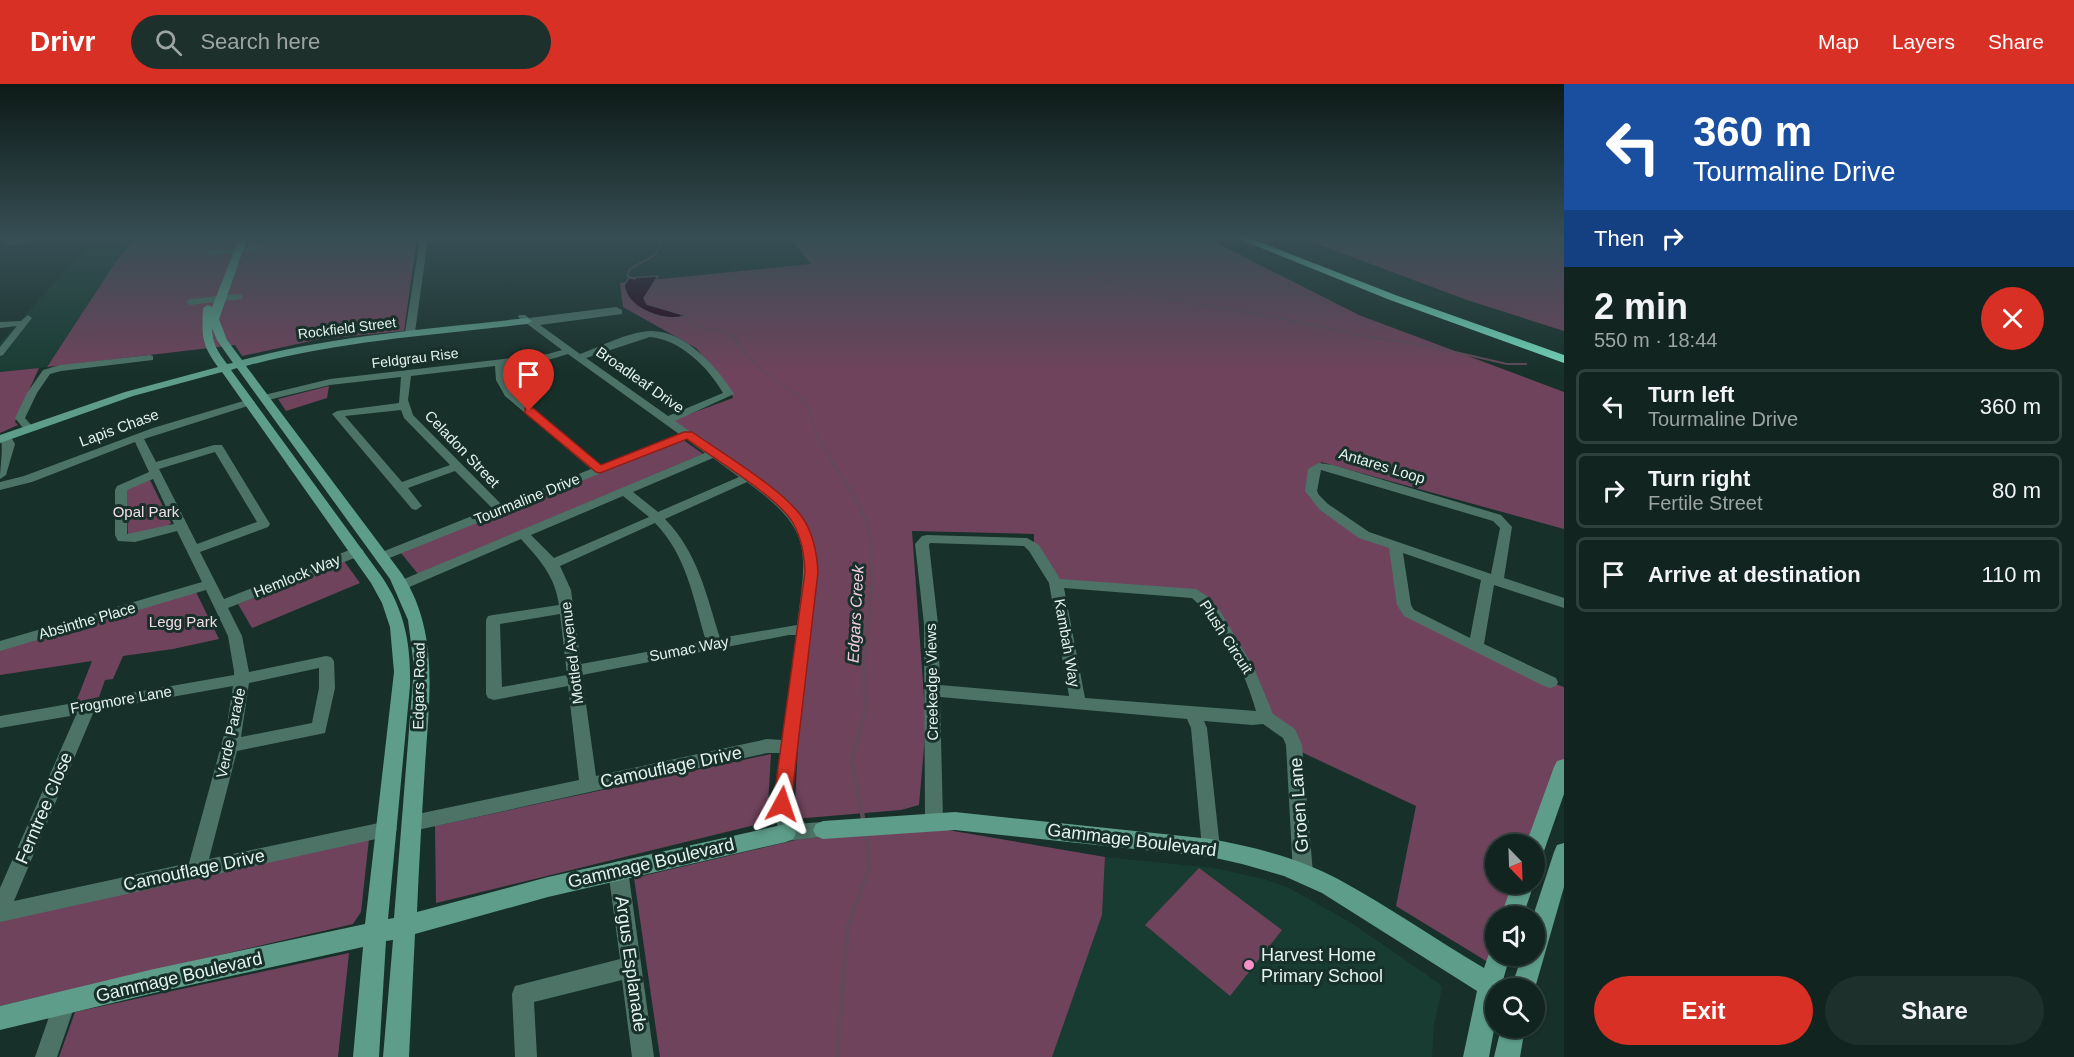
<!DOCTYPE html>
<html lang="en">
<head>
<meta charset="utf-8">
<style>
  :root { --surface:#11241f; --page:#1e302c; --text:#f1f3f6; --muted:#9ca4a4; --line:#30413d; --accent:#d93025 }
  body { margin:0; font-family:Arial,sans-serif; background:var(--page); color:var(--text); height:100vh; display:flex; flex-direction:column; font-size:22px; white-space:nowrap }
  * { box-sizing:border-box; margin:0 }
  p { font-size:20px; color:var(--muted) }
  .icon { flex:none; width:33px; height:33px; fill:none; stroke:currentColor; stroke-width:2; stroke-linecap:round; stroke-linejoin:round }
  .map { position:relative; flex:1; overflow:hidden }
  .side { display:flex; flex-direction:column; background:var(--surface); width:510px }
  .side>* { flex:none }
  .top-card { background:#1a4fa0; color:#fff; overflow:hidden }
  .needle { width:39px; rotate:157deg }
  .fabs { position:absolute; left:1485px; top:750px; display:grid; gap:12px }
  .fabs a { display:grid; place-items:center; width:60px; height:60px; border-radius:50%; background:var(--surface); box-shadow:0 2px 4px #0004,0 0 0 2px var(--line); font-size:30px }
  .pin { position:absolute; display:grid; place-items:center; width:51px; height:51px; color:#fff; margin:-62px -26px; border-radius:50% 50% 50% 0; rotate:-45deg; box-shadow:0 0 6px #0007 }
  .pin .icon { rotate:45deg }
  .me { position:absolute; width:66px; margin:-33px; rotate:5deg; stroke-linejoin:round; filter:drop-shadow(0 0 4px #0008) }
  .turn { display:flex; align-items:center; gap:21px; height:126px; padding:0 30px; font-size:27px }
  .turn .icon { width:78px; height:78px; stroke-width:2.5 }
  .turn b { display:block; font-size:42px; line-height:51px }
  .then { display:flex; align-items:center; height:57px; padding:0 30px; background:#0003; gap:12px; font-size:22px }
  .round { display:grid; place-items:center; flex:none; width:63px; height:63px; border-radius:32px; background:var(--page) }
  .headline { display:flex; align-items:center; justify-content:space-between; height:102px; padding:0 30px }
  h1 { font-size:36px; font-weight:700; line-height:45px }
  .primary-button { display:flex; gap:12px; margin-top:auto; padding:12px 30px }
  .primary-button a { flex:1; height:69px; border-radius:36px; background:var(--accent); color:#fff; font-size:24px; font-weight:700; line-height:69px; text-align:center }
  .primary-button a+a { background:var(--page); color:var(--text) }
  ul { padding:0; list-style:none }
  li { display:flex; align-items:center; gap:18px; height:75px; margin:0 12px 9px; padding:0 18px; border:3px solid var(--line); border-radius:9px }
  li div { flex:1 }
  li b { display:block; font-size:22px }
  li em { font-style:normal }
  header { display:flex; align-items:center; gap:36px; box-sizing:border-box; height:84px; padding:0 30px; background:var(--accent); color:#fff }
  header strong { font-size:28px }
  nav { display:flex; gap:33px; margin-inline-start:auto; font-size:21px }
  .search { width:420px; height:54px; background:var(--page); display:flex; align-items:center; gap:15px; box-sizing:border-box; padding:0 21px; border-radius:33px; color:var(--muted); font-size:22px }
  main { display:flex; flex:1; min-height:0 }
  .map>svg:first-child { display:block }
  .built { fill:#193c32 }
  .green { fill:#70435c }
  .water { fill:#2a001a; stroke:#62495a; stroke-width:1.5 }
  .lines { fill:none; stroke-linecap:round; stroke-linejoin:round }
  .stream-far4 { stroke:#62495a; stroke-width:1.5 }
  .stream-far3 { stroke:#62495a; stroke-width:2 }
  .stream-far2 { stroke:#62495a; stroke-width:3 }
  .stream-far1 { stroke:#62495a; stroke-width:4 }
  .stream { stroke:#62495a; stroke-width:4.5 }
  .street { fill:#4d7367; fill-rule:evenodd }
  .secondary { fill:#5d9d89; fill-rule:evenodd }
  .highway { fill:#73d9bb; fill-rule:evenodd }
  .route { fill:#d93025; stroke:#8d1f18; stroke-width:1.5 }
  .poi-dot { fill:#f890ca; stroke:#173029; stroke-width:2 }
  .labels { text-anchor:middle; stroke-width:6; stroke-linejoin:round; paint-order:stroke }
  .far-street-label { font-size:14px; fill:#e4f3ee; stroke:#173029 }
  .street-label { font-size:15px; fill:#e4f3ee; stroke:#173029 }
  .park-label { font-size:15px; fill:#f2dde7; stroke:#173029 }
  .water-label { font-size:16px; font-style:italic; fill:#f8cee3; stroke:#173029 }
  .near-street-label { font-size:18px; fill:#e4f3ee; stroke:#173029 }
  .near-poi-label { font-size:18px; fill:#e4f3ee; stroke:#173029; text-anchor:start }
</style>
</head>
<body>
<header>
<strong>Drivr</strong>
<div class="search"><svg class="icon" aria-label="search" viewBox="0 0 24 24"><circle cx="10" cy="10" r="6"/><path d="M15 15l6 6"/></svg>Search here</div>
<nav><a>Map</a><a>Layers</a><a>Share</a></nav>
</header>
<main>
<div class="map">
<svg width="1564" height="973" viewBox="0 0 1564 973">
  <rect width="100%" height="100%" fill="#173029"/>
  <g class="built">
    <polygon points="94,155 134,155 117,176 47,283 0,288 0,259"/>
    <polygon points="1105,773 1214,784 1264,795 1289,804 1350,838 1440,900 1442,904 1434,941 1432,973 1052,973 1102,831"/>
  </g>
  <g class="green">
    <polygon points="134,155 417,155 404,247 320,255 242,272 235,261 47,283 117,176"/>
    <polygon points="791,155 1209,155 1359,231 1564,308 1564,445 1321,378 1311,407 1324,423 1396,464 1404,521 1550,598 1564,603 1564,683 1534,760 1496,760 1496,800 1523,800 1512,832 1496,832 1496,872 1499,872 1496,883 1396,822 1416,722 1295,665 1265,625 1202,515 1056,499 1034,464 1034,450 912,447 926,641 919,721 901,726 794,735 798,662 816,493 814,461 808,446 785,416 674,338 676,335 733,314 731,306 696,264 623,223 620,199 811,180"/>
    <polygon points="1304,155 1564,155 1564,247 1467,216"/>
    <polygon points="39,284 17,333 15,338 18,341 0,349 0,288"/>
    <polygon points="329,302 327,314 286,327 278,315"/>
    <polygon points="682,355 703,370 418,490 401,469"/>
    <polygon points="150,396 171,439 168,442 128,451 126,405"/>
    <polygon points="344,477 360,499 252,544 238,520"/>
    <polygon points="196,508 219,555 173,565 123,572 113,595 105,596 99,613 76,618 92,577 0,591 0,566"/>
    <polygon points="771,670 767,738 436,819 435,742"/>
    <polygon points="930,743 1105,773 1102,831 1052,973 660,973 634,794 800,755"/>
    <polygon points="369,755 361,828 353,840 0,922 0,834"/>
    <polygon points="1199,784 1282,846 1230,912 1145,841"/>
    <polygon points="349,869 338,973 59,973 75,928"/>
  </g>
  <path class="water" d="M658 192 644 214 647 220 687 232C664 238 628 226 624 201L629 194Z"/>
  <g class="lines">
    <g class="stream-far4">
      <path d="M1038 155C1100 213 1193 218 1273 233 1309 239 1344 249 1380 255"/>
      <polyline points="635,195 627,192 630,185 655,171 664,155"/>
      <path d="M681 232C689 235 691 239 698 243 710 249 726 242 735 255"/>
    </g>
    <g class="stream-far3">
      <polyline points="734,253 742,265 763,287 800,313 810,326 814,346 833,379"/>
      <polyline points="1370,253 1429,262 1507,280 1526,280"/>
    </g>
    <path class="stream-far2" d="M832 378C843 396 857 414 865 434 876 461 872 506 869 535"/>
    <polyline class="stream-far1" points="862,730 852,676 865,628 864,572 869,533"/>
    <g class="stream">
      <polyline points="862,728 863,736"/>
      <polyline points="837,973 848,841 869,785 866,749"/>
    </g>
    <g class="street">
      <polygon points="27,155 48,155 8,161 4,159"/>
      <polygon points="420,155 428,155 415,248 410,251 405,248"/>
      <polygon points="260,163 260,167 257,167 210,171 206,169 210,167"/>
      <polygon points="239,210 242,211 242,215 190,221 186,218 190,215"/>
      <path d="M616 223 622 226V230L540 241 580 270C602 262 627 248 651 247 686 247 717 283 734 310L675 337 782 412C805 434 816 457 818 488L791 720 794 740 823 738 829 740 832 746 829 752 786 757 780 755 773 720 780 669H767L413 747 407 745 404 739 407 733 413 731 579 696 568 602 494 616 488 614 486 610V536L488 532 493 531 559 521C555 492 540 476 521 455L407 504H397L395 501 397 498 705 369 686 355 382 477 377 476 375 473 377 470 492 424 455 387 408 404 422 422 416 426 412 425 332 330 337 327 399 319 401 293 330 301 264 317 259 314 260 312 330 295 548 270 562 266 518 233 519 231H525L529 234ZM650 253C681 256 708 283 723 309L668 332 586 274ZM568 270 679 350 601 381 513 308 506 296 505 281 548 276ZM495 282 496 296 505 312 591 385 502 421 413 331 408 316 411 292ZM401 326 404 334 450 381 402 398 345 332ZM713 374 739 393 658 428 633 408ZM747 398C813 446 807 465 797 541L720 554C706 510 698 469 665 435ZM623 412 649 433 554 474 531 451ZM655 439C687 472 693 514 706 557L581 580 571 506 560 482ZM560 530 567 591 502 603 500 540ZM789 551H796L782 656 767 655 596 692 582 591Z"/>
      <polygon points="28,231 32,234 3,271 0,272 0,263 17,242 0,244 0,238 21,237"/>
      <polygon points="150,271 153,272 153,276 61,287 50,290 37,309 25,334 32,342 31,344 23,344 15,334 27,309 43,286 60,281"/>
      <path d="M250 315 255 318 254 320 144 355 156 378 214 361H222L270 440 268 443 200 468 224 515 352 465H362L364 468 362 471 228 524 242 552 249 588 326 572 331 573 334 577 335 604 325 649 237 667 209 775 388 737 394 739 397 745 394 751 0 838V804L76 631 0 644V632L234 591V587L228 552 206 506 0 567V557L202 498 177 447 135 458 118 457 115 451V406L117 402 149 388 135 358 32 398 0 406V398L24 392 153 344ZM215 368 257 438 197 460 159 385ZM153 395 174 440 127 450V406ZM319 584V604L312 639 241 653 249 599ZM233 602 227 640 189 779 14 817 94 627Z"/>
      <path d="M6 350 10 351 15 360 6 391 0 395C0 383 4 362 0 353Z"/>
      <path d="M1319 379 1333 381 1501 431 1512 443 1504 494 1564 514V524L1494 501 1484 560 1556 594 1558 598 1556 602 1550 604 1544 602 1404 532 1397 521 1389 464 1359 454 1320 426 1305 407 1308 385ZM1321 386 1493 437 1500 444 1491 490 1369 448 1328 420 1319 411 1317 407ZM1403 469 1481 496 1470 554 1414 526 1411 521Z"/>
      <path d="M927 451 1027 454 1039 461 1060 495 1196 505 1210 514 1220 527 1254 584 1273 630 1295 645 1302 661 1313 789 1310 795 1303 798 1296 795 1293 789 1286 661 1283 654 1263 640 1252 641 1204 637 1207 644 1220 764 1218 770 1211 772 1204 770 1202 764 1191 644 1187 635 940 613 943 737 940 743 934 745 928 743 925 737 924 540 915 460 922 452ZM930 459 1024 462 1029 467 1049 499 1069 612 940 601 938 540 929 461ZM1064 504 1192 514C1223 542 1245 588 1256 627L1085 614Z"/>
      <polygon points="618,777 625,780 628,786 654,973 632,973 622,896 534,918 537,973 515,973 512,910 515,902 620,875 608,786 611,780"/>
      <polygon points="65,907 73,910 76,918 57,973 35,973 57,910"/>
    </g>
    <g class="secondary">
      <path d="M239 155H247L219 235 227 256 242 276C335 251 431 245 527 234L532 237 527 240C433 251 338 257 246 282L402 490C440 549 429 615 425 682 422 730 419 779 417 828L548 793 786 740 793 743 796 749 793 755 786 758 548 813 415 850 409 973H383L393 856 386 857 379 973H353L363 863 154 909 0 946V922L154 885 365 840 394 588 390 543 382 519 371 499 222 288 133 312 0 359V351L125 308 218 283C201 260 202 251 203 224L208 221 212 223ZM212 244 217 256 233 279 227 280C218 268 212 259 212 244ZM237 284 390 495 408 536 414 583 394 834 388 835 410 602C411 561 405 527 382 493L231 286Z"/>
      <polygon points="1564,675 1564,710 1544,767 1541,774 1534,776 1534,760 1526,760 1554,683 1557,677"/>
      <path d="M955 728 1211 755C1254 763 1299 774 1338 795 1388 822 1435 855 1484 884L1491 864 1496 862V872H1510L1503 896 1508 904H1496V935L1489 973H1463L1477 907 1322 809 1284 792 1242 780 1211 773 955 746 823 755 816 752 813 746 816 740 823 737Z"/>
      <polygon points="1564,759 1564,803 1535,904 1511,904 1522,872 1534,872 1533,832 1554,768 1557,761"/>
      <polygon points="1512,800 1534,800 1523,832 1501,832"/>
      <polygon points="1501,944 1525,944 1520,973 1494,973"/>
    </g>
    <polygon class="highway" points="1239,155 1252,155 1398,212 1564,271 1564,279 1390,216"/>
  </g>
  <linearGradient id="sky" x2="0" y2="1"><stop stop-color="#0d1a17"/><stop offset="0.53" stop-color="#364e54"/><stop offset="1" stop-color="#364e54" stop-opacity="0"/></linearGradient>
  <rect width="1564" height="291" fill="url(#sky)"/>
  <path class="route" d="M525 324H533L601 381 684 348H692C722 369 786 407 804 436 814 452 817 469 818 488L791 720 788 726 782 728 775 726 773 720 805 488C804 470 802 455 793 439 778 413 713 374 687 355L600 389 596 388 525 329Z"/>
  <circle class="poi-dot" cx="1249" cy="881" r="6"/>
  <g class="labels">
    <g class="far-street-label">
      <text transform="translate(347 244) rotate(-7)" y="5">Rockfield Street</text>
      <text transform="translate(415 274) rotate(-7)" y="5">Feldgrau Rise</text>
    </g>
    <g class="street-label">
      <text transform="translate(640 296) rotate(35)" y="5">Broadleaf Drive</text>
      <text transform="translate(119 344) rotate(-20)" y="5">Lapis Chase</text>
      <text transform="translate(462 365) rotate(46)" y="5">Celadon Street</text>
      <text transform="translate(1382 382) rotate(17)" y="5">Antares Loop</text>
      <text transform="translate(527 415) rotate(-22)" y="5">Tourmaline Drive</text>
      <text transform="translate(297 492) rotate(-22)" y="5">Hemlock Way</text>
      <text transform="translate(87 537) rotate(-16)" y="5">Absinthe Place</text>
      <text transform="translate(1226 553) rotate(57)" y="5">Plush Circuit</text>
      <text transform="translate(1067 559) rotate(80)" y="5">Kambah Way</text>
      <text transform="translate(689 565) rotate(-11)" y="5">Sumac Way</text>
      <text transform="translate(572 569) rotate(-97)" y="5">Mottled Avenue</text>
      <text transform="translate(932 598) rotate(-91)" y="5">Creekedge Views</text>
      <text transform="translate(419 602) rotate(-89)" y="5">Edgars Road</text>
      <text transform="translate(121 616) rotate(-10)" y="5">Frogmore Lane</text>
      <text transform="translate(231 649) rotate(-78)" y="5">Verde Parade</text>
    </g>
    <g class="park-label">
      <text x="146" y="433">Opal Park</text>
      <text x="183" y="543">Legg Park</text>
    </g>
    <g class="water-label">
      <text transform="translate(855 530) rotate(-87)" y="6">Edgars Creek</text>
    </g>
    <g class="near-street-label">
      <text transform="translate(671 683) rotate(-12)" y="6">Camouflage Drive</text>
      <text transform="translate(1299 721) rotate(-94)" y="6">Groen Lane</text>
      <text transform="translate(44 724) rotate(-67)" y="6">Ferntree Close</text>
      <text transform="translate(1132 756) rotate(7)" y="6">Gammage Boulevard</text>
      <text transform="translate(651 779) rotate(-13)" y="6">Gammage Boulevard</text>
      <text transform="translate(194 786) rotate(-12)" y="6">Camouflage Drive</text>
      <text transform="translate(631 880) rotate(82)" y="6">Argus Esplanade</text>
      <text transform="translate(179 893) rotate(-13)" y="6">Gammage Boulevard</text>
    </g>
    <g class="near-poi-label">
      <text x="1261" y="877">Harvest Home<tspan x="1261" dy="21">Primary School</tspan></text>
    </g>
  </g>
</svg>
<div class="fabs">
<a><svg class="needle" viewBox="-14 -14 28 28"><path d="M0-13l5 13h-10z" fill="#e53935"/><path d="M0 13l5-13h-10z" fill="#9ca4a4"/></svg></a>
<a><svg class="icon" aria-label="sound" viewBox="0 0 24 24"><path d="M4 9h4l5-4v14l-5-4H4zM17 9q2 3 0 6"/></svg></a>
<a><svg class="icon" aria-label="search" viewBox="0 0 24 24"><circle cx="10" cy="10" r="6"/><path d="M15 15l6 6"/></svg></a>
</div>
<div class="pin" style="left:529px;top:327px;background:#d93025"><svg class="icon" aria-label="arrive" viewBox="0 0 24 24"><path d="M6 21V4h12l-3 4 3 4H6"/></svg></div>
<svg class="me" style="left:782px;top:720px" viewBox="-20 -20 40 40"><path d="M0-17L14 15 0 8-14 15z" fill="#d93025" stroke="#fff" stroke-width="4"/></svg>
</div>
<section class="side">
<div class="top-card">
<div class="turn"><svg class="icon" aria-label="left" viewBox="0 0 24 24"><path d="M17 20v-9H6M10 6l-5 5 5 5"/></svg><div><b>360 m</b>Tourmaline Drive</div></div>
<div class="then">Then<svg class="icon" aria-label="right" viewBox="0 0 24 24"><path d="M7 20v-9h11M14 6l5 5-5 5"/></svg></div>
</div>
<div class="headline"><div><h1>2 min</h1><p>550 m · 18:44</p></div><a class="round" style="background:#d93025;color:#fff"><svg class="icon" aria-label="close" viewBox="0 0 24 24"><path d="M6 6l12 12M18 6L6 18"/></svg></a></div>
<ul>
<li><svg class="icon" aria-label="left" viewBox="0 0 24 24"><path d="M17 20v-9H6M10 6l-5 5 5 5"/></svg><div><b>Turn left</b><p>Tourmaline Drive</p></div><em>360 m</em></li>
<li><svg class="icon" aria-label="right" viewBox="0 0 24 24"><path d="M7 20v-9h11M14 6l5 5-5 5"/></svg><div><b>Turn right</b><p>Fertile Street</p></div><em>80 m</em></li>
<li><svg class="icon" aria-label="arrive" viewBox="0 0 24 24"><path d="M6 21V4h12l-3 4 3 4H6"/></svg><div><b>Arrive at destination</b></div><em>110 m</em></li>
</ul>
<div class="primary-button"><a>Exit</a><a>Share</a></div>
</section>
</main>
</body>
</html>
